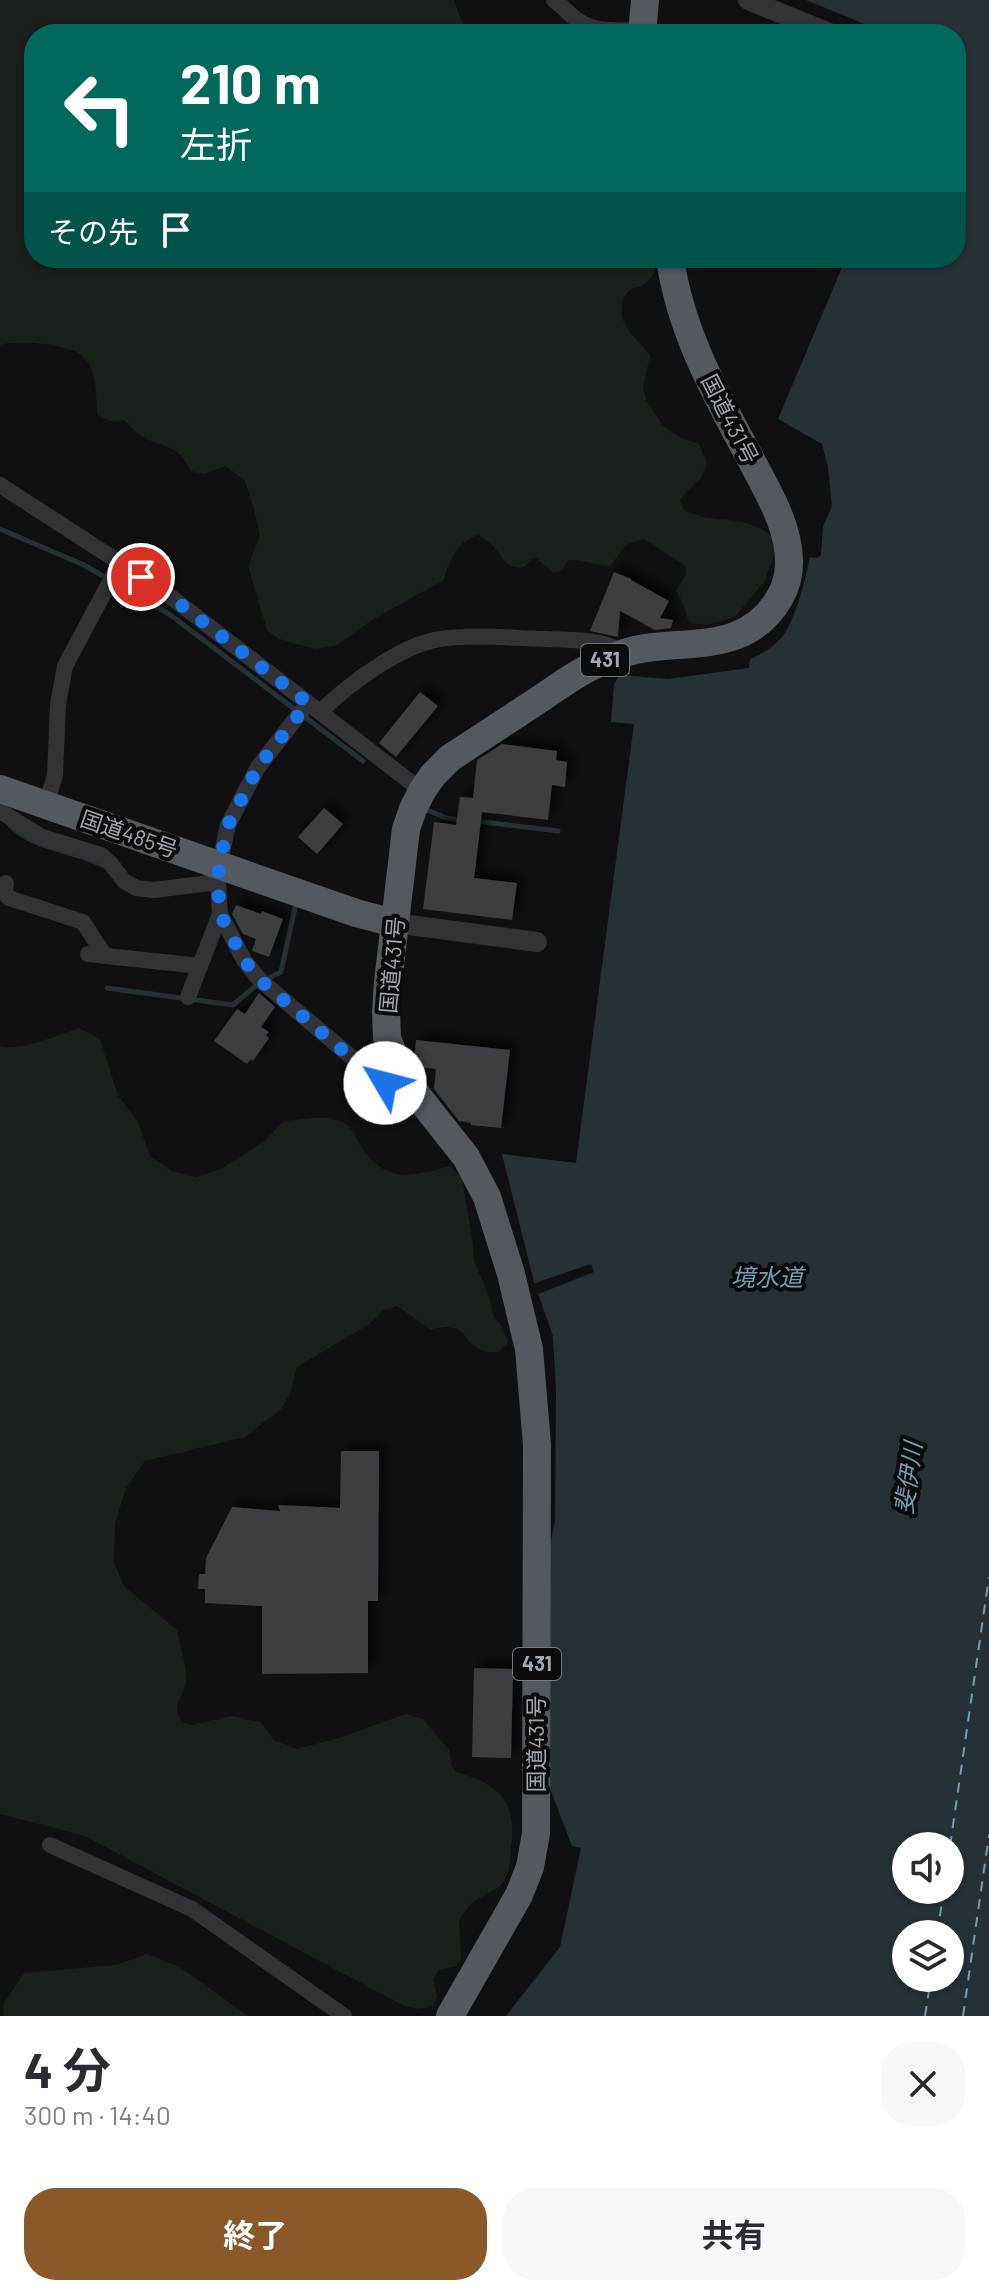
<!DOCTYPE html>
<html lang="ja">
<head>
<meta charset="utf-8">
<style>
  :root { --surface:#fff; --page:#f7f7f7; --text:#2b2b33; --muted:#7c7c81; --accent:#895929 }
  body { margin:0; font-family:Barlow,"Noto Sans JP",sans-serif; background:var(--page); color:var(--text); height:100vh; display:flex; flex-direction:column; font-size:30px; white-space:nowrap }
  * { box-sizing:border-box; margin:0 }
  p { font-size:26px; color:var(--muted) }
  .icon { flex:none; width:44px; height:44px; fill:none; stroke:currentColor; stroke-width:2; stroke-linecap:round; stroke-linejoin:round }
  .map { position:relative; height:2016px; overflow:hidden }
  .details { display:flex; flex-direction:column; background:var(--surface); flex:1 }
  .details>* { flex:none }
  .guide { position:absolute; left:24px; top:24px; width:942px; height:244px; border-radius:32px; box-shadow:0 2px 6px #0004; background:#00695c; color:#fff; overflow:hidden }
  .buttons { position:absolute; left:892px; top:1832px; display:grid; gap:16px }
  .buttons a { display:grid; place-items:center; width:72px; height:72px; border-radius:50%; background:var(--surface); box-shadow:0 2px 6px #0004; font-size:40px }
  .pin { position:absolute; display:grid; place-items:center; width:68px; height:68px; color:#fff; margin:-34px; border:4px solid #fff; border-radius:50%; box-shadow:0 2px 8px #0007 }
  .me { position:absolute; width:88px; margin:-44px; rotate:307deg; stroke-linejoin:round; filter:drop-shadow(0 0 6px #0008) }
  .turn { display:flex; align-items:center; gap:28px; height:168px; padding:0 24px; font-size:36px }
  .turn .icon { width:104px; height:104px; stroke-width:2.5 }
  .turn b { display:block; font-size:56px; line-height:68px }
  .then { display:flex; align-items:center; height:76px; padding:0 24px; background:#0003; gap:16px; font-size:30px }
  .round { display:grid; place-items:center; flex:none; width:84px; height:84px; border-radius:32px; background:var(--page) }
  .overview { display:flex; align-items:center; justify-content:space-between; height:136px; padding:0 24px }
  h1 { font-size:48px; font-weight:700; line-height:60px }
  .primary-button { display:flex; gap:16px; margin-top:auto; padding:16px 24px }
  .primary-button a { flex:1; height:92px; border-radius:32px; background:var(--accent); color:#fff; font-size:32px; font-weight:700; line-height:92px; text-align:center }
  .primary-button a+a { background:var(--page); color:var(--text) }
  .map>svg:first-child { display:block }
  .green { fill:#1a211a }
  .water { fill:#263136; fill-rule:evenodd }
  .pier { fill:#101012 }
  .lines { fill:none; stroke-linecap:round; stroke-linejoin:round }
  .stream { stroke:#263136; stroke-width:5 }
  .ferry { stroke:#749db1; stroke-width:2; stroke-dasharray:10 8; stroke-linecap:butt }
  .building { fill:#3c3e42; filter:url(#shadow) }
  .minor { stroke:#313337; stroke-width:16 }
  .tertiary { stroke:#313337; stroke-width:20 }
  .trunk { stroke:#54585f; stroke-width:28 }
  .route { stroke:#1a73e8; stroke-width:14; stroke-dasharray:0 25.2 }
  .labels { text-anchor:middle; stroke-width:8; stroke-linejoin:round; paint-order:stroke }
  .shield { fill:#0b0b0c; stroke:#737a81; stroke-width:2 }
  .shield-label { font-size:20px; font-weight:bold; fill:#a0a9b3 }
  .street-label { font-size:22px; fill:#a0a9b3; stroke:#0b0b0c }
  .water-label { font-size:24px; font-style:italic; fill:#749db1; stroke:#0b0b0c }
</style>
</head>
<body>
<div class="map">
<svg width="989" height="2016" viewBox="0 0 989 2016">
  <defs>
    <filter id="shadow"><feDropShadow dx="7" dy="-7" stdDeviation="4" flood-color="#0009"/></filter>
  </defs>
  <rect width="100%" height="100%" fill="#101012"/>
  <g class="green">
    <path d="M0 0H454L466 34H34V258H657C656 269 653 279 643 285 639 288 634 287 630 290 622 296 620 310 623 320 628 333 642 344 650 356L643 387 646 400 664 427 679 437 699 444 707 463 701 478 680 499 683 509C707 524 733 515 757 527 763 529 768 534 773 537L774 556 764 582 735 617 707 625 689 623 684 606 676 591 686 574 685 566 644 539 627 544 610 566C599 565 577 559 569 560L561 571 553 573 536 558 531 559 525 567C508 570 504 560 495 548 491 543 485 539 479 535 456 542 450 558 444 580L372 620 335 646 315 649 279 639 267 630 248 566 260 536 253 505 245 481 226 466 204 474 191 471C187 464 182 454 175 451 151 437 145 445 125 420L110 421 97 414C96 399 97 377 89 364 86 359 80 354 75 351 60 344 16 340 0 345Z"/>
    <path d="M79 1028 100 1039 118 1096 137 1120 150 1156 172 1171 196 1177 221 1169 266 1140 283 1121C302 1120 327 1113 344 1123 352 1127 357 1140 362 1148 389 1185 411 1176 450 1166L462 1179 472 1237 474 1261 488 1293 494 1317 503 1328 508 1343 498 1352C494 1352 489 1353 484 1351 458 1342 470 1319 431 1330L397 1306 383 1310 369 1324 297 1367 290 1394 281 1409 245 1437 145 1461 126 1488 115 1523 114 1562 124 1586 177 1630C180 1646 187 1665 186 1681 184 1699 170 1702 182 1722L192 1725 232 1716 260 1722 274 1740 296 1749 336 1739 406 1714 423 1719 449 1750 451 1764 456 1772C498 1783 518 1802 511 1848 510 1858 510 1871 505 1879 498 1891 486 1893 475 1901 468 1905 464 1914 459 1920L461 1958 456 1966 438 1971 433 1979 437 1996 433 2006 419 2009 404 2006 85 1836 0 1814V1046C19 1052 59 1035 79 1028Z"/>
    <polygon points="147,1954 180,1967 248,2016 4,2016 3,2005 24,1973 115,1965"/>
  </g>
  <path class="water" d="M806 0H989V2016H506L560 1947 581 1848 572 1846 549 1786 550 1545 555 1521 556 1390 553 1336 534 1282 502 1154 576 1163 634 724 611 722 614 685 619 675 668 679 749 668 750 659C762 654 773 647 782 637 795 621 806 578 810 557L817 558 821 555 823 527 832 506 828 467 822 444 778 419 846 258H956V34H889ZM906 1846H950V1890H906ZM906 1934H950V1978H906Z"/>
  <polygon class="pier" points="591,1264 594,1272 536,1295 532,1284"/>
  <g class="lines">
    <g class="stream">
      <polyline points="0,529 84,565 169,614 363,761"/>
      <polyline points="425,809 446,818 462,820"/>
      <polyline points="476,821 558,831"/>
      <path d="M10 825C36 851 72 849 102 865"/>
      <polyline points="267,979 281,972 296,903"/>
      <polyline points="107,988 233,1005 259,983"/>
    </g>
    <g class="ferry">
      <polyline points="950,1846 989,1577"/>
      <polyline points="937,1934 944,1890"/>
      <polyline points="925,2016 931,1978"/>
      <polyline points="963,2016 989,1835"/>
    </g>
  </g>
  <g class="building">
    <polygon points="614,572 631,579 631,580 669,601 660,618 673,620 671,628 655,630 620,611 618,637 590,631"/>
    <polygon points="420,692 438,706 396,757 379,743"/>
    <polygon points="502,744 557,751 556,760 567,762 565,787 552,785 548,820 482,812 474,878 517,883 512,920 423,909 434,822 456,825 460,797 473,798 477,760"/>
    <polygon points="324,808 343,824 317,854 298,837"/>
    <polygon points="236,905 261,914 262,911 283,919 269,957 252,951 256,939 243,934 232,914"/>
    <polygon points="259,993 275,1007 261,1027 269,1032 266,1035 269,1038 253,1061 251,1059 247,1064 214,1041 237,1009 245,1014"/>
    <polygon points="416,1040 510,1050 501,1128 471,1125 471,1123 459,1121 434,1089 436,1069 416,1067 414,1061"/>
    <polygon points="341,1451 379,1451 378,1601 368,1601 368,1673 262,1674 262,1606 205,1603 205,1589 198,1589 199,1574 205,1574 206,1558 232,1507 280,1511 278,1505 340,1508"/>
    <polygon points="474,1668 513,1669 511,1758 472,1757"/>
  </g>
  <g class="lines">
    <g class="minor">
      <path d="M554 0C563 6 570 16 579 21 596 33 621 30 642 30"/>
      <polyline points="0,485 162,590 422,791"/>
      <polyline points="308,703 258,767 228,825 219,866 218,882 220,914 244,960 259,979 381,1082 385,1083 401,1075"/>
      <path d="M320 712C348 685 400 645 440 639 474 634 510 638 545 639 570 640 602 639 623 652"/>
      <polyline points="49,795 55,775 58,704 65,666 120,563"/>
      <polyline points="0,811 42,837 101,855 111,864 124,881 136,888 154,890 218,882"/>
      <polyline points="6,883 5,894 9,898 83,922 105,956"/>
      <polyline points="88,954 200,966"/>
      <polyline points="188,997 220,914"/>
      <polyline points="50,1845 192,1909 344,2016"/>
    </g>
    <g class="tertiary">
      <polyline points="748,0 832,34"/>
      <polyline points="394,923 537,942"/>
    </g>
    <g class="trunk">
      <polyline points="642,34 645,0"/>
      <polyline points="0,789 356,913 394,923"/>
      <path d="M450 2016 519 1895 530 1867 536 1833 537 1445 529 1349 511 1274 487 1197 466 1157 401 1075 387 1038 386 1012 388 982 406 829 413 809 422 791 433 775 450 758C479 739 508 720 537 701 557 688 577 672 599 663 614 656 630 650 646 648 698 641 750 650 780 597 798 566 786 528 771 498 732 420 682 346 670 258"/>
    </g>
  </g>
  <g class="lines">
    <polyline class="route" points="141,577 162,590 308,703 258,767 228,825 219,866 218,888 220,914 244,960 259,979 375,1078 385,1083"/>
  </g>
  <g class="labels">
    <g class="shield">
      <rect x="581" y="644" width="48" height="32" rx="6"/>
      <rect x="513" y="1648" width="48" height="32" rx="6"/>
    </g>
    <g class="shield-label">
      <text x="605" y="667">431</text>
      <text x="537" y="1671">431</text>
    </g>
    <g class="street-label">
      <text transform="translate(730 419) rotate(63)" y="8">国道431号</text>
      <text transform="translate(129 834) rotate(19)" y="8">国道485号</text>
      <text transform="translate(392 965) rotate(-85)" y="8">国道431号</text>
      <text transform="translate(536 1744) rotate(-90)" y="8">国道431号</text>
    </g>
    <g class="water-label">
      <text x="767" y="1286">境水道</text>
      <text transform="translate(909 1478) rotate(-82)" y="8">斐伊川</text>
    </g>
  </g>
</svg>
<div class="buttons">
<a><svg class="icon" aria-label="sound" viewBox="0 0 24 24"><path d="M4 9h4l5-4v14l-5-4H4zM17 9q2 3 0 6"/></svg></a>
<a><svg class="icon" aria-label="layers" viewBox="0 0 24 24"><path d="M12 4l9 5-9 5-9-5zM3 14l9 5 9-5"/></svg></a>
</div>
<div class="pin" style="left:141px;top:577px;background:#d93025"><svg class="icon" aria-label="arrive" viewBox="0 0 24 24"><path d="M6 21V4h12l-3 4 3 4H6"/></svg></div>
<svg class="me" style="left:385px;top:1083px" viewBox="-20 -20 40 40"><circle r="19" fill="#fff"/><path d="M0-13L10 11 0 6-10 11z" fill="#1a73e8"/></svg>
<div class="guide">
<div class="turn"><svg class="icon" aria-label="left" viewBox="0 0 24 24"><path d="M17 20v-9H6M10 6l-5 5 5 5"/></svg><div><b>210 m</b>左折</div></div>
<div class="then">その先<svg class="icon" aria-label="arrive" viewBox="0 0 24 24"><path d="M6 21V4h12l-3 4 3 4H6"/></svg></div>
</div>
</div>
<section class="details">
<div class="overview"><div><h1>4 分</h1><p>300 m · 14:40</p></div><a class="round"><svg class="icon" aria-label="close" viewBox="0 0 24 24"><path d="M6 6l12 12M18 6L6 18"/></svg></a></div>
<div class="primary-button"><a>終了</a><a>共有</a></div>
</section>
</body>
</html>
